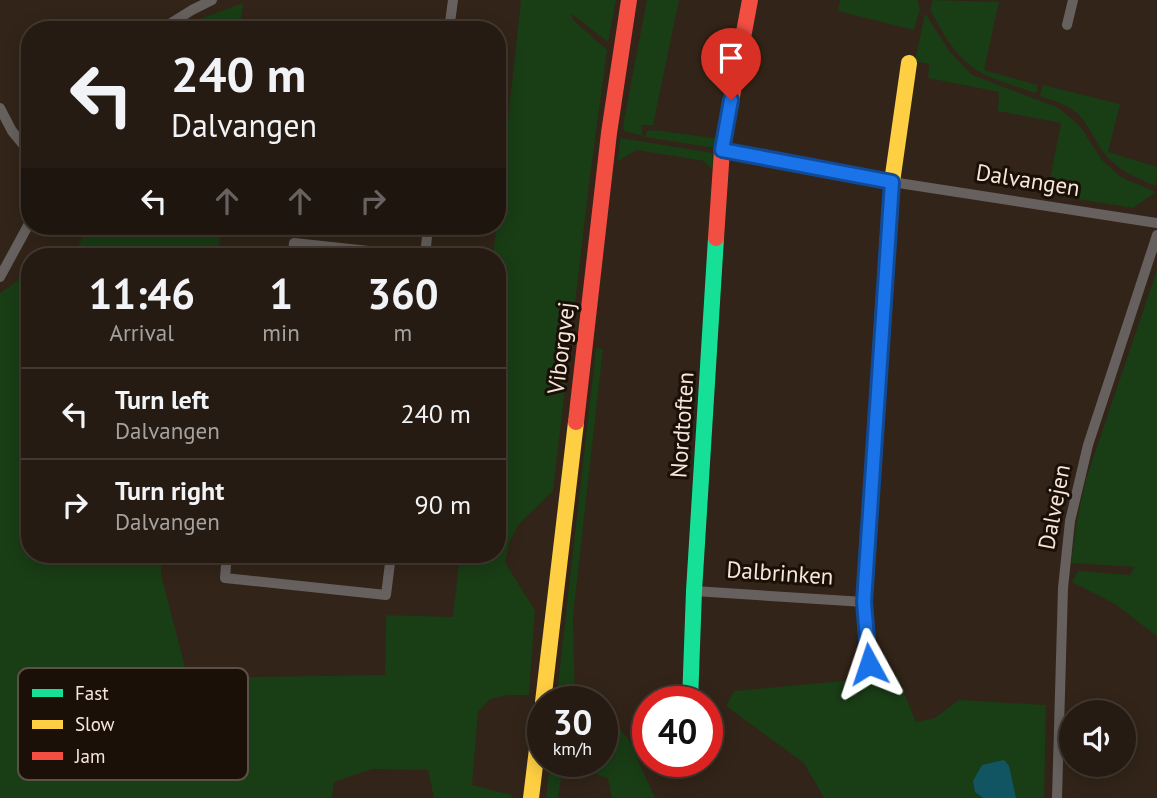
<!DOCTYPE html>
<html lang="en">
<head>
<meta charset="utf-8">
<style>
  :root { --surface:#261b12; --page:#322820; --text:#f1f3f6; --muted:#a4a19f; --line:#423932 }
  body { margin:0; font-family:"PT Sans",sans-serif; background:var(--page); color:var(--text); height:100vh; display:flex; flex-direction:column; font-size:26px; white-space:nowrap }
  * { box-sizing:border-box; margin:0 }
  p { font-size:23px; color:var(--muted) }
  .icon { flex:none; width:38px; height:38px; fill:none; stroke:currentColor; stroke-width:2; stroke-linecap:round; stroke-linejoin:round }
  .map { position:relative; flex:1; overflow:hidden }
  .side { position:absolute; left:21px; top:248px; width:485px; height:315px; display:flex; flex-direction:column; background:var(--surface); border-radius:28px; box-shadow:0 4px 18px #0003,0 0 0 2px var(--line) }
  .side>* { flex:none }
  .top-card { position:absolute; left:21px; top:21px; width:485px; height:214px; border-radius:28px; box-shadow:0 4px 18px #0003,0 0 0 2px var(--line); background:#261b12; color:var(--text); overflow:hidden }
  .buttons { position:absolute; left:1059px; top:700px; display:grid; gap:14px }
  .buttons a { display:grid; place-items:center; width:77px; height:77px; border-radius:50%; background:var(--surface); box-shadow:0 4px 18px #0003,0 0 0 2px var(--line); font-size:35px }
  .speed { position:absolute; left:527px; top:686px; display:flex; gap:14px; font-size:35px; font-weight:700; text-align:center }
  .speed>* { display:grid; place-content:center; width:91px; height:91px; border-radius:50%; background:var(--surface); box-shadow:0 4px 18px #0003,0 0 0 2px var(--line); line-height:1 }
  .speed small { font-size:18px; font-weight:400 }
  .speed .limit { border:10px solid #d22; background:#fff; color:#111 }
  .pin { position:absolute; display:grid; place-items:center; width:60px; height:60px; color:#fff; margin:-72px -30px; border-radius:50% 50% 50% 0; rotate:-45deg; box-shadow:0 0 7px #0007 }
  .pin .icon { rotate:45deg }
  .me { position:absolute; width:77px; margin:-38px; rotate:355deg; stroke-linejoin:round; filter:drop-shadow(0 0 5px #0008) }
  .turn { display:flex; align-items:center; gap:24px; height:147px; padding:0 35px; font-size:32px }
  .turn .icon { width:91px; height:91px; stroke-width:2.5 }
  .turn b { display:block; font-size:49px; line-height:60px }
  .lanes { display:flex; align-items:center; height:66px; padding:0 35px; background:#0003; justify-content:center; gap:35px; direction:ltr }
  .lanes .off { opacity:.35 }
  .eta { display:flex; justify-content:space-evenly; align-items:center; height:119px; text-align:center }
  .eta b { font-size:42px; font-weight:600; line-height:49px }
  ul { padding:0; list-style:none }
  li { display:flex; align-items:center; gap:21px; height:91px; padding:0 35px; border-top:2px solid var(--line) }
  li div { flex:1 }
  li b { display:block; font-size:26px }
  li em { font-style:normal }
  .map>svg:first-child { display:block }
  .green { fill:#193d15 }
  .water { fill:#115563 }
  .lines { fill:none; stroke-linecap:round; stroke-linejoin:round }
  .street { stroke:#66605e; stroke-width:10 }
  .fast { stroke:#16e098; stroke-width:16 }
  .slow { stroke:#ffcf43; stroke-width:16 }
  .jam { stroke:#f24e42; stroke-width:16 }
  .route-casing { stroke:#114b97; stroke-width:18 }
  .route { stroke:#1a73e8; stroke-width:12 }
  .labels { text-anchor:middle; stroke-width:6; stroke-linejoin:round; paint-order:stroke }
  .street-label { font-size:23px; fill:#f7e6da; stroke:#1a1007 }
  .key { fill:#1a1007; stroke:#5c5046; stroke-width:2 }
  .key-label { font-size:19px; fill:#f7e6da }
</style>
</head>
<body>
<div class="map">
<svg width="1157" height="798" viewBox="0 0 1157 798">
  <rect width="100%" height="100%" fill="#322418"/>
  <g class="green">
    <polygon points="521,0 616,0 608,42 572,14 572,19 607,50 589,184 553,491 518,525 510,541 505,562 535,611 529,695 508,695 490,699 478,712 472,785 512,795 511,798 434,798 428,770 372,769 334,782 332,798 0,798 0,293 30,272 30,555 162,555 161,575 188,678 385,675 386,615 453,617 460,555 497,555 497,257 493,257"/>
    <polygon points="647,0 679,0 653,125 641,125 643,136 624,131 623,125"/>
    <polygon points="840,0 917,0 920,9 914,30 838,11"/>
    <path d="M933 0 999 2 984 70 1037 85V91L1034 93C1014 85 990 80 972 67 953 53 941 30 930 9Z"/>
    <polygon points="243,3 240,30 185,30 202,18"/>
    <polygon points="925,13 950,52 972,75 1059,108 1080,126 1102,160 1115,172 1123,178 1156,192 1133,208 1047,194 1061,123 998,111 999,92 928,78 929,64 915,61"/>
    <path d="M1043 85 1120 104 1108 152 1157 167 1156 186C1135 178 1114 168 1101 149 1093 137 1087 122 1076 112 1066 104 1052 100 1040 96Z"/>
    <polygon points="655,130 713,138 717,137 715,148 645,137 647,131"/>
    <polygon points="620,138 713,153 712,170 704,161 637,150 618,161"/>
    <polygon points="89,226 221,226 218,257 65,257 74,254"/>
    <polygon points="1157,270 1157,636 1115,604 1072,582 1078,571 1130,575 1135,567 1071,563 1077,521 1086,479"/>
    <polygon points="596,348 603,349 573,616 575,702 556,702"/>
    <polygon points="897,676 916,722 935,718 959,700 1046,705 1044,798 824,798 804,763 726,706 734,691"/>
    <polygon points="602,722 614,723 629,740 655,798 612,798 608,778 563,764 558,798 546,798 550,761 602,761"/>
  </g>
  <polygon class="water" points="1004,760 1009,766 1016,798 983,798 975,792 973,781 982,765"/>
  <g class="lines">
    <g class="street">
      <polyline points="1067,25 1073,0"/>
      <polyline points="160,30 192,10 212,0"/>
      <polyline points="449,30 453,0"/>
      <polyline points="0,108 12,131 30,153"/>
      <polyline points="722,150 892,182 1157,223"/>
      <polyline points="293,256 294,243 425,257 428,226"/>
      <polyline points="0,277 30,222"/>
      <polyline points="226,565 225,578 386,595 391,555"/>
      <polyline points="694,591 864,602"/>
      <polyline points="1057,798 1063,588 1070,521 1088,445 1157,235"/>
    </g>
    <g class="fast">
      <polyline points="869,664 864,602 887,251"/>
      <polyline points="690,702 694,591 716,238"/>
    </g>
    <g class="slow">
      <polyline points="887,251 892,182 909,63"/>
      <polyline points="543,702 576,422"/>
      <polyline points="531,798 542,708"/>
    </g>
    <g class="jam">
      <polyline points="716,238 722,150 750,0"/>
      <polyline points="576,422 609,133 629,0"/>
    </g>
  </g>
  <g class="lines">
    <g class="route-casing">
      <polyline id="route" points="731,100 722,150 892,182 864,602 869,664"/>
    </g>
    <use href="#route" class="route"/>
  </g>
  <g class="labels">
    <g class="street-label">
      <text transform="translate(1028 180) rotate(9)" y="8">Dalvangen</text>
      <text transform="translate(561 348) rotate(-83)" y="8">Viborgvej</text>
      <text transform="translate(682 425) rotate(-86)" y="8">Nordtoften</text>
      <text transform="translate(1054 507) rotate(-79)" y="8">Dalvejen</text>
      <text transform="translate(780 573) rotate(4)" y="8">Dalbrinken</text>
    </g>
  </g>
  <rect x="18" y="668" width="230" height="112" rx="10" class="key"/>
  <rect x="32" y="689" width="31" height="8" fill="#16e098"/>
  <rect x="32" y="720" width="31" height="9" fill="#ffcf43"/>
  <rect x="32" y="752" width="31" height="8" fill="#f24e42"/>
  <g class="key-label">
    <text x="75" y="700">Fast</text>
    <text x="75" y="731">Slow</text>
    <text x="75" y="763">Jam</text>
  </g>
</svg>
<div class="buttons">
<a><svg class="icon" aria-label="sound" viewBox="0 0 24 24"><path d="M4 9h4l5-4v14l-5-4H4zM17 9q2 3 0 6"/></svg></a>
</div>
<div class="speed"><div>30<small>km/h</small></div><div class="limit">40</div></div>
<div class="pin" style="left:731px;top:100px;background:#d93025"><svg class="icon" aria-label="arrive" viewBox="0 0 24 24"><path d="M6 21V4h12l-3 4 3 4H6"/></svg></div>
<svg class="me" style="left:869px;top:664px" viewBox="-20 -20 40 40"><path d="M0-17L14 15 0 8-14 15z" fill="#1a73e8" stroke="#fff" stroke-width="4"/></svg>
<div class="top-card">
<div class="turn"><svg class="icon" aria-label="left" viewBox="0 0 24 24"><path d="M17 20v-9H6M10 6l-5 5 5 5"/></svg><div><b>240 m</b>Dalvangen</div></div>
<div class="lanes"><svg class="icon" aria-label="left" viewBox="0 0 24 24"><path d="M17 20v-9H6M10 6l-5 5 5 5"/></svg><svg class="icon off" aria-label="ahead" viewBox="0 0 24 24"><path d="M12 20V5M6 11l6-6 6 6"/></svg><svg class="icon off" aria-label="ahead" viewBox="0 0 24 24"><path d="M12 20V5M6 11l6-6 6 6"/></svg><svg class="icon off" aria-label="right" viewBox="0 0 24 24"><path d="M7 20v-9h11M14 6l5 5-5 5"/></svg></div>
</div>
<section class="side">
<div class="eta">
<div><b>11:46</b><p>Arrival</p></div>
<div><b>1</b><p>min</p></div>
<div><b>360</b><p>m</p></div>
</div>
<ul>
<li><svg class="icon" aria-label="left" viewBox="0 0 24 24"><path d="M17 20v-9H6M10 6l-5 5 5 5"/></svg><div><b>Turn left</b><p>Dalvangen</p></div><em>240 m</em></li>
<li><svg class="icon" aria-label="right" viewBox="0 0 24 24"><path d="M7 20v-9h11M14 6l5 5-5 5"/></svg><div><b>Turn right</b><p>Dalvangen</p></div><em>90 m</em></li>
</ul>
</section>
</div>
</body>
</html>
